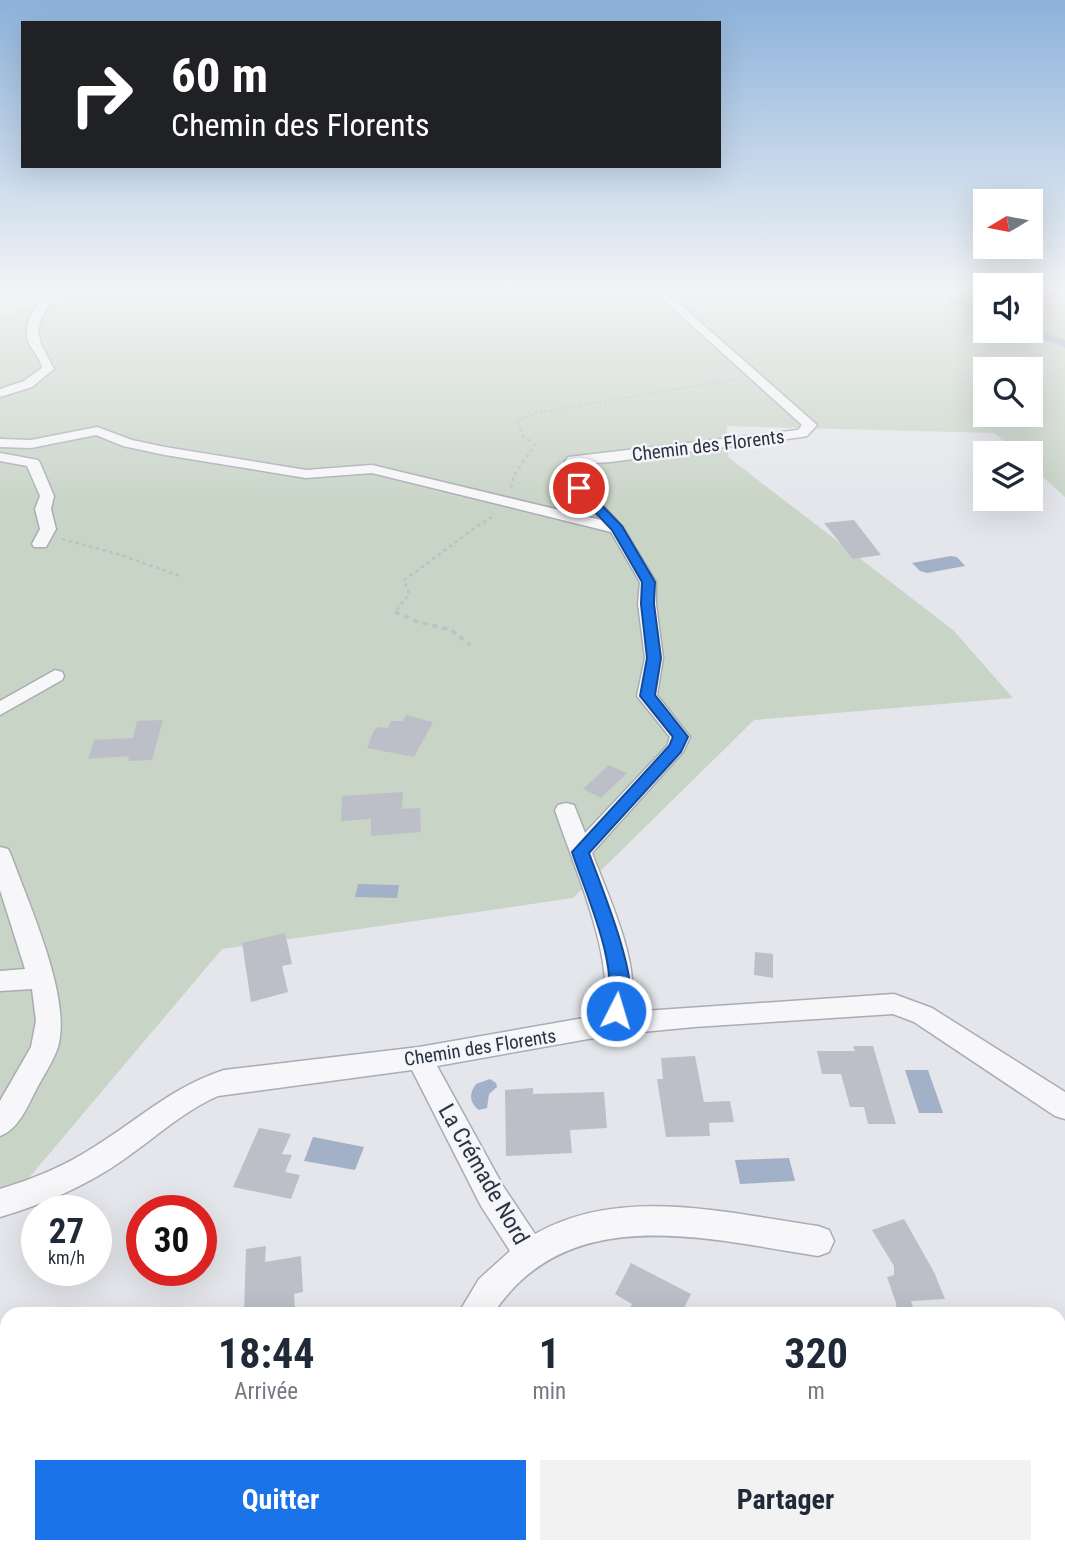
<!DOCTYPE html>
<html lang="fr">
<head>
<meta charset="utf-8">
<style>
  :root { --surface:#fff; --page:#f2f2f3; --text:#1f2937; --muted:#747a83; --accent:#1a73e8 }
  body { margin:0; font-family:"Roboto Condensed",sans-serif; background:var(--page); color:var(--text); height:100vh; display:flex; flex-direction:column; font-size:26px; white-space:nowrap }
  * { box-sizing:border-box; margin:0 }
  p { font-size:23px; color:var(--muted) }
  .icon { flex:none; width:38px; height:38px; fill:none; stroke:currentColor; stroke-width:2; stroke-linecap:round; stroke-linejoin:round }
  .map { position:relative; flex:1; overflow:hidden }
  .side { position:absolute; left:0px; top:1307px; width:1066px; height:247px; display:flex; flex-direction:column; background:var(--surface); border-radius:21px 21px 0 0; box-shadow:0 7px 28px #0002 }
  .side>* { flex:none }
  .hud { position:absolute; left:21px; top:21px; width:700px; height:147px; border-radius:0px; box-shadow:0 7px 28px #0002; background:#202124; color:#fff; overflow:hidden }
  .needle { width:46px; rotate:260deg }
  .controls { position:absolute; left:973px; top:189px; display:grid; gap:14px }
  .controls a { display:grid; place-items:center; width:70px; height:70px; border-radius:0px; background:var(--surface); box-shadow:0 7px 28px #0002; font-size:35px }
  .speed { position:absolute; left:21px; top:1195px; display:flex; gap:14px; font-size:35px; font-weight:700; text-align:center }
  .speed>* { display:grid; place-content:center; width:91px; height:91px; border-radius:50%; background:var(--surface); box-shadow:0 7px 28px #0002; line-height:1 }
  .speed small { font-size:18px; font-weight:400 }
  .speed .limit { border:10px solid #d22; background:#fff; color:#111 }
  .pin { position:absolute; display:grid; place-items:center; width:60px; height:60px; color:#fff; margin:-30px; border:4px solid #fff; border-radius:50%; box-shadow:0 2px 7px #0007 }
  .me { position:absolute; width:77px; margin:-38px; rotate:5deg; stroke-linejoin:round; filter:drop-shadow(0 0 5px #0008) }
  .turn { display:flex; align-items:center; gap:24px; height:147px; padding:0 35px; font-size:32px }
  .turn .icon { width:91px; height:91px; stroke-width:2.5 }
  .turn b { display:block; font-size:49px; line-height:60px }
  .eta { display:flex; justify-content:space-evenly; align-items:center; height:119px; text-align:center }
  .eta b { font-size:42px; font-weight:700; line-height:49px }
  .cta { display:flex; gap:14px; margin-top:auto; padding:14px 35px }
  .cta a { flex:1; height:80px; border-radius:0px; background:var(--accent); color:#fff; font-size:28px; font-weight:700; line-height:80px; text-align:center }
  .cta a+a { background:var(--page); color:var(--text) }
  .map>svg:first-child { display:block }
  .green { fill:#c8d4c6; fill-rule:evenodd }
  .water { fill:#a2b0c8 }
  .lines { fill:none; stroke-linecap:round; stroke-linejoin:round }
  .canal { fill:#a2b0c8; fill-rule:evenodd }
  .building { fill:#bcbfc7 }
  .minor-casing { stroke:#a9acb5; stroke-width:3 }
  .path-far2 { stroke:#bec0c6; stroke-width:2; stroke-dasharray:2.5 2.5; stroke-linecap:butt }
  .path-far1 { stroke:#bec0c6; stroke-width:2.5; stroke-dasharray:3.5 3.5; stroke-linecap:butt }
  .path { stroke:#bec0c6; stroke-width:3.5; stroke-dasharray:5 5; stroke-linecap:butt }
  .minor { fill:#f7f7f9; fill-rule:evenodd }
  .route { fill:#1a73e8; stroke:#114b97; stroke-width:2 }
  .labels { text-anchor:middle; stroke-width:5; stroke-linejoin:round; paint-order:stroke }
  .street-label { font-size:19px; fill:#2d3242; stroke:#f4f5f8 }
  .near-street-label { font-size:23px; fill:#2d3242; stroke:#f4f5f8 }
</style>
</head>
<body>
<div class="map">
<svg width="1065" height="1553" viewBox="0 0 1065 1553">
  <rect width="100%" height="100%" fill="#e4e6eb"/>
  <path class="green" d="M72 292H985V331H1031V292H1065V497L1031 466V453H1017L994 433 727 426 728 457 953 630 1013 698 754 720 573 898 222 949 6 1205H0V317L69 295ZM985 369H1031V415H985Z"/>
  <g class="water">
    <polygon points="951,556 957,557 965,566 927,573 920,571 912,563"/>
    <polygon points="358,884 399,885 397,898 355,897"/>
    <polygon points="905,1070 928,1070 943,1113 919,1113"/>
    <path d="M490 1079 496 1083 497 1087 489 1094 487 1108 479 1110C469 1103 469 1093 476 1084Z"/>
    <polygon points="313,1137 364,1147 355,1170 304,1161"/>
    <polygon points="789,1158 795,1181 740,1184 735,1160"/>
  </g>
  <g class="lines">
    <g class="canal">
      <polygon points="933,292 948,292 985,311 985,318"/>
      <polygon points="1031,328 1065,340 1065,348 1021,331 1031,331"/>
    </g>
  </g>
  <g class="building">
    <polygon points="854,520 881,555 853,559 824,523"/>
    <polygon points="406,715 433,722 414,757 367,748 374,730 379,727 388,728 391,721 403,721"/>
    <polygon points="163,720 152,760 128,761 129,756 88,759 94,740 133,738 137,721"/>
    <polygon points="609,765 627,773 601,798 583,789"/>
    <polygon points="403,792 402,809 420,808 421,832 371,836 371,819 341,821 342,796"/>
    <polygon points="285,933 292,964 282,966 288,992 251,1002 242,943"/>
    <polygon points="755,952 773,954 773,978 754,975"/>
    <polygon points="853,1046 873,1046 896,1124 868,1124 864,1107 850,1107 841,1074 822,1074 817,1051 855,1051"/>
    <polygon points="695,1056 704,1102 730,1101 734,1122 709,1123 710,1136 666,1137 657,1079 663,1079 661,1058"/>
    <polygon points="533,1088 533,1094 604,1092 607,1128 570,1130 572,1153 506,1156 505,1090"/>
    <polygon points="259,1128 291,1134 282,1154 292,1155 285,1172 300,1175 291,1199 233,1187"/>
    <polygon points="904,1219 934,1272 945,1299 911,1301 915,1314 897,1314 896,1303 887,1277 894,1275 894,1266 872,1230"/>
    <polygon points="266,1246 265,1262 301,1256 303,1292 294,1294 295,1310 274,1314 244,1314 246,1249"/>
    <polygon points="631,1263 691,1294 681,1314 627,1314 632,1304 615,1294"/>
  </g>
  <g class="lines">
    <g class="minor-casing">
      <g id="minor">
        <path d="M46 292H56L42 317 38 331 41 344 54 369 32 387 0 397V389L24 381 42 368C40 358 33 352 29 343 21 325 37 306 46 292Z"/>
        <path d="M655 292H666L817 425 807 436 802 437 610 462 577 464 572 472 622 526 656 582V604L663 658 657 695 690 737 683 752 592 853C607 894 644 969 629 1012L894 994 932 1008 1065 1092V1119L1055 1116 914 1022 893 1014 694 1027 611 1035 437 1066 503 1186 535 1234C621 1185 727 1213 818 1226L829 1230 834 1241 829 1252 818 1256C707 1239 567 1200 493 1314H458L479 1279 510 1251 481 1206 412 1070 218 1096C182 1112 155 1138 123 1160 86 1186 44 1204 0 1217V1189C33 1179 65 1166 94 1147 141 1118 170 1088 224 1070L419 1047 601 1015C620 967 571 860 555 810L558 805 566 803 574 805 585 833 667 746 670 737 637 696 645 658 638 604 640 582 611 532 372 473 306 478 165 455 123 446 96 435 31 448 0 447V439L31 440 97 427 132 440 165 447 306 470 372 465 601 520 558 472 568 457 798 430 802 425Z"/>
        <polygon points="0,453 38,460 40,463 54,496 51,509 56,529 46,547 34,547 32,544 40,529 35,509 40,496 27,466 0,461"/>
        <polygon points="55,670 62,672 64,676 62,680 0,715 0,701"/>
        <path d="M0 847 8 849 11 855C29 905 72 998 58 1047 53 1062 43 1076 36 1090 27 1107 19 1129 0 1136V1101L31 1047 36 1021 32 989 0 991V971L25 969 0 890Z"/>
        <polygon points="416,1547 455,1547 457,1553 418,1553"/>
      </g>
    </g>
    <g class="path-far2">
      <polyline points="929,292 985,318"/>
      <polyline points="962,292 985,303"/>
      <polyline points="1031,320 1065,330"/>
      <polyline points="1019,331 1065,347"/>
      <polyline points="522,432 518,421 536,413 736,379"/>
    </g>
    <g class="path-far1">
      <polyline points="511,488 514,475 535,445 523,436 521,431"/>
      <polyline points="62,539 121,555 180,576"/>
      <path d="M399 614 395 612 409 594 404 580C435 559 463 534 495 515"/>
    </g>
    <polyline class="path" points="395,612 418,622 451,630 470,645"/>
    <use href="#minor" class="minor"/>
  </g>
  <linearGradient id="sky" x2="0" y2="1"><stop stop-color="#8cb2db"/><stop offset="0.57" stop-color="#f3f4f6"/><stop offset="1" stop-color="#f3f4f6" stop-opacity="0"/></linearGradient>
  <rect width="1065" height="509" fill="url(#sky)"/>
  <path class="route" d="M575 486H583L622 526 655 582 654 604 661 658 655 695 688 737 681 752 589 853C601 886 633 964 630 996 629 1003 626 1011 623 1017L616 1019 609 1017 606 1011C621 969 586 895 572 852L669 746 673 737 640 696 647 658 641 604 642 582 612 530 575 491Z"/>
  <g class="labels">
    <g class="street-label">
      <text transform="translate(708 445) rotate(-7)" y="7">Chemin des Florents</text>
      <text transform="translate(480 1047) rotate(-9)" y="7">Chemin des Florents</text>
    </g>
    <g class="near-street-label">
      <text transform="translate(484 1174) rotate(60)" y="8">La Crémade Nord</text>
    </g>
  </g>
</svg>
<div class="controls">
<a><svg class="needle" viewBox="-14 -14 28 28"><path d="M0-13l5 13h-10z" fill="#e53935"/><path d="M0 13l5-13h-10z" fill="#747a83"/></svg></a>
<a><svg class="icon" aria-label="sound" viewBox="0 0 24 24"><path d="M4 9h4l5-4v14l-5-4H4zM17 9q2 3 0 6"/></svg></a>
<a><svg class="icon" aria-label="search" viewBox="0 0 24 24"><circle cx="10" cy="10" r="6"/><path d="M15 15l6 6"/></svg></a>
<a><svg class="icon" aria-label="layers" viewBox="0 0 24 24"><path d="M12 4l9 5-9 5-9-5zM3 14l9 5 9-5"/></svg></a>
</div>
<div class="speed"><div>27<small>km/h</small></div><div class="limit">30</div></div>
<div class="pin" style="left:579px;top:488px;background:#d93025"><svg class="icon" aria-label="arrive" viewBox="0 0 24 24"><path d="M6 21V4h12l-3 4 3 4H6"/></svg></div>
<svg class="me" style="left:616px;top:1011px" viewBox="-20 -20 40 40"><circle r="17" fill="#1a73e8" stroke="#fff" stroke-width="3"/><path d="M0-11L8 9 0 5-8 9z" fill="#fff"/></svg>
<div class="hud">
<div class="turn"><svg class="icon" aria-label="right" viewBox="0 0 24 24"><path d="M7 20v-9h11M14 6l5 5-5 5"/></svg><div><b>60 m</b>Chemin des Florents</div></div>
</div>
<section class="side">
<div class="eta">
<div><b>18:44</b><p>Arrivée</p></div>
<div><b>1</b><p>min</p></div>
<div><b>320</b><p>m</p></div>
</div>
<div class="cta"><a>Quitter</a><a>Partager</a></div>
</section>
</div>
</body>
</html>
